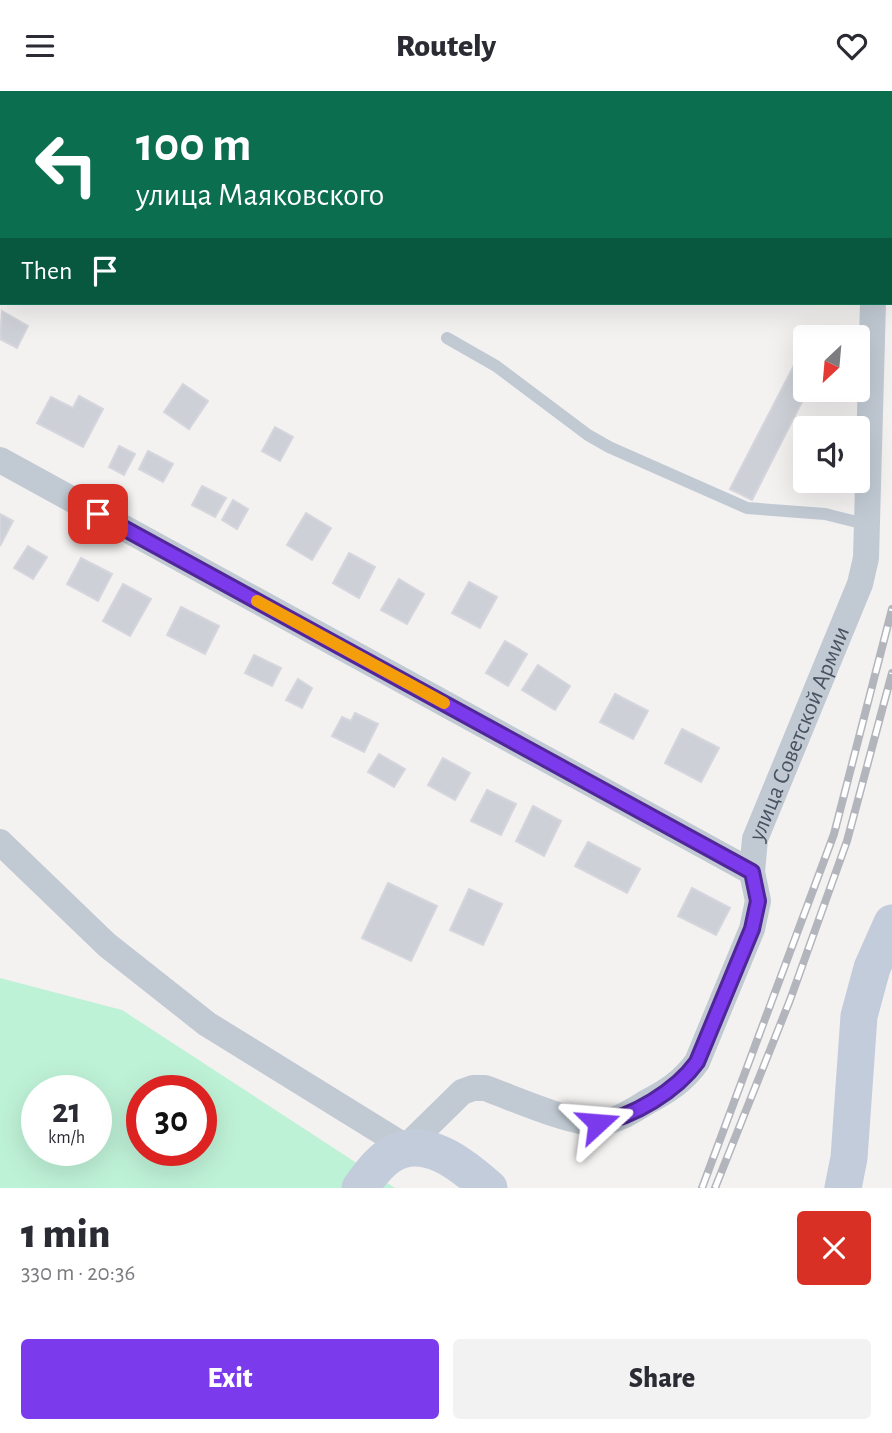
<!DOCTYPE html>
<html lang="en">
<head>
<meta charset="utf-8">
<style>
  :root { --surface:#fff; --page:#f2f2f3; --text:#2b2b33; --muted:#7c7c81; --accent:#7c3aed }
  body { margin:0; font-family:"Alegreya Sans",sans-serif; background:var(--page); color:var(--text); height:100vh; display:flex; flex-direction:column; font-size:26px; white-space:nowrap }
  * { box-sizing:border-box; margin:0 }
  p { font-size:23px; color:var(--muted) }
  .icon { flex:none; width:38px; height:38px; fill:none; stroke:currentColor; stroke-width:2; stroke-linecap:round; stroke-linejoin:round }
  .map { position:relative; height:1097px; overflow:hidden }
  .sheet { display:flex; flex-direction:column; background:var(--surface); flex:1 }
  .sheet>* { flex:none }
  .banner { position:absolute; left:0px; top:0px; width:892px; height:214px; box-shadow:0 7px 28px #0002; background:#0b6e4f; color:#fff; overflow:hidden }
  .needle { width:46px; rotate:206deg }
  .buttons { position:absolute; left:793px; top:234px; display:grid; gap:14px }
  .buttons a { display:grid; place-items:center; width:77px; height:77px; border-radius:7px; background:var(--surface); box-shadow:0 7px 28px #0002; font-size:35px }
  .speed { position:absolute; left:21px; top:984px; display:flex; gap:14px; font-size:35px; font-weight:700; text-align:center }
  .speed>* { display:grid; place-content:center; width:91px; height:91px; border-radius:50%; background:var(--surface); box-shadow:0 7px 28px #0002; line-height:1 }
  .speed small { font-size:18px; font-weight:400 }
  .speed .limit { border:10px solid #d22; background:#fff; color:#111 }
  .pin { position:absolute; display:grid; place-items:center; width:60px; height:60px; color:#fff; margin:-30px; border-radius:14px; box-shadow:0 4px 10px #0006 }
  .me { position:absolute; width:77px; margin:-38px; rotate:71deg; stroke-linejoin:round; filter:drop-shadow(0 0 5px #0008) }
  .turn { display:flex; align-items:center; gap:24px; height:147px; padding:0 21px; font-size:32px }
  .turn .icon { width:91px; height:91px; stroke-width:2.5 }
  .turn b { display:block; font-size:49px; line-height:60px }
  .then { display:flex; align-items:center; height:66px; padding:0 21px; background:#0003; gap:14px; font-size:26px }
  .round { display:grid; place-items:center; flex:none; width:74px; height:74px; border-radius:7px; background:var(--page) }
  .head { display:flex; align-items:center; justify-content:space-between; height:119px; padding:0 21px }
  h1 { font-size:42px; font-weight:800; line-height:52px }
  .action { display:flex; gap:14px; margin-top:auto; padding:14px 21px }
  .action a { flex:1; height:80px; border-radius:7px; background:var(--accent); color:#fff; font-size:28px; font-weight:800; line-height:80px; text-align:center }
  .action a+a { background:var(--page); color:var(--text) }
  header { display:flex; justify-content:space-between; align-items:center; height:91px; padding:0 21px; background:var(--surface); font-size:32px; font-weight:800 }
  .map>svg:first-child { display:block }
  .green { fill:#bef2d7; fill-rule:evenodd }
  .building { fill:#cdd0d6; stroke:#d5d6dd; stroke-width:2 }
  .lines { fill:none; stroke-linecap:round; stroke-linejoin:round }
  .lane { stroke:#c1cad3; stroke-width:12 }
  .street { stroke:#c1cad3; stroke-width:26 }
  .secondary { stroke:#c3ccdb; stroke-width:37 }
  .rail-casing { stroke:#b3b5bc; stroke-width:8 }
  .rail { stroke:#fff; stroke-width:5; stroke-dasharray:16; stroke-linecap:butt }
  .route-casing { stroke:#51269a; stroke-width:18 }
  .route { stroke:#7c3aed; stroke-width:12 }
  .slow { stroke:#f59e0b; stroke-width:12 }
  .labels { text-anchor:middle; stroke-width:7; stroke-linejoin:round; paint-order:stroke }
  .street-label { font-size:24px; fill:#485260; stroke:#fff }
</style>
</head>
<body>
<header><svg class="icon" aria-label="menu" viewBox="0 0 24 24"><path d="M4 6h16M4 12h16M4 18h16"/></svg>Routely<svg class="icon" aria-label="heart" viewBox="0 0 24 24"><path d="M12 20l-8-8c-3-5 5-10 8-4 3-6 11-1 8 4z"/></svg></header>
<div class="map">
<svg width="892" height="1097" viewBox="0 0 892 1097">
  <rect width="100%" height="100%" fill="#f4f1f1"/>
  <path class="green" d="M0 887 122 919 395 1097H0ZM37 999H96V1059H37ZM142 999H201V1059H142Z"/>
  <g class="building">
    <polygon points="523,0 605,0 522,2"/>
    <polygon points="2,220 28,235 17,257 0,248"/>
    <polygon points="805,253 805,299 808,299 752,409 730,398"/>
    <polygon points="183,293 208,310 189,338 164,321"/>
    <polygon points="79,305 103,318 83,356 37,332 51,306 73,317"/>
    <polygon points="275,336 293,346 280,370 262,360"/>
    <polygon points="119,355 135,363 124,384 109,376"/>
    <polygon points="148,360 173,373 163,391 139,378"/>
    <polygon points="202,395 226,407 215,426 192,414"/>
    <polygon points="233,409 248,418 237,438 222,429"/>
    <polygon points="306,422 331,437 312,469 287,454"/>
    <polygon points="0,423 13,430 0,455"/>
    <polygon points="28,455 47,466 33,488 14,477"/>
    <polygon points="349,462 375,476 359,507 333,492"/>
    <polygon points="81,467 112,483 98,510 67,493"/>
    <polygon points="399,488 424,503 407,533 381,519"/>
    <polygon points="469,491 497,506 480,537 452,522"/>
    <polygon points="123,493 151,508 130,545 103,530"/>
    <polygon points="181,516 219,535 205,563 167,544"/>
    <polygon points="505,550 527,563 508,595 486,582"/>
    <polygon points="254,564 281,577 272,595 245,582"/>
    <polygon points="538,574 570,595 555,619 522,599"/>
    <polygon points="298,588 312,597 302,617 286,609"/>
    <polygon points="615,603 648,620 633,648 600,631"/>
    <polygon points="355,622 378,633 364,661 332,645 342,626 351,630"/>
    <polygon points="682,638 719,657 701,691 665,672"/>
    <polygon points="379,663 405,678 394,696 368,681"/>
    <polygon points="443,667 470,682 455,709 428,694"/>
    <polygon points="487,699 516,713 501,744 471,730"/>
    <polygon points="533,715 561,730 544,765 516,750"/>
    <polygon points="588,751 640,778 627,802 575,775"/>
    <polygon points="388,792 437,815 411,870 362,847"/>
    <polygon points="692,797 730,817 716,844 678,825"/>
    <polygon points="469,798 502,813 483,854 450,839"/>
  </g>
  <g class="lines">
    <polyline class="lane" points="447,247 496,275 588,344 609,356 747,417 825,423 865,433"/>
    <g class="street">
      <polyline points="763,0 767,2"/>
      <polyline points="0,369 752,781"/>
      <path id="s1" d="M0 751 107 854 207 933 406 1056 462 1001 473 997H485C513 1007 571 1033 598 1032 616 1031 632 1020 647 1011 668 1000 683 990 697 971L752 838 758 810 752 781 755 748 860 493 866 467 873 212"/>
    </g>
    <g class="secondary">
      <path d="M360 1097C368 1086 377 1073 389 1065 424 1041 463 1075 489 1097"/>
      <polyline points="843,1097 849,1067 859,925 872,877 892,832"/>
    </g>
    <g class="rail-casing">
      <g id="rail">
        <polyline points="702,1097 834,743 892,518"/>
        <polyline points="715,1097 790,909 847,750 892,582"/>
      </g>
    </g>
    <use href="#rail" class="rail"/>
  </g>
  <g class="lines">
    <g class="route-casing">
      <path id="route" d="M98 423 752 781 758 810 752 838 697 971C676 1000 633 1026 598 1032"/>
    </g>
    <use href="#route" class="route"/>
    <polyline class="slow" points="257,510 444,612"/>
  </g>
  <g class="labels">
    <g class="street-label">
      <text dy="8" stroke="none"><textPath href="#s1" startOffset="1199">улица Советской Армии</textPath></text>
    </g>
  </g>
</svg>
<div class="buttons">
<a><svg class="needle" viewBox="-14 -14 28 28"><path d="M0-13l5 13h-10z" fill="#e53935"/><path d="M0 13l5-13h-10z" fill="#7c7c81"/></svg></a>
<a><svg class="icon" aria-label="sound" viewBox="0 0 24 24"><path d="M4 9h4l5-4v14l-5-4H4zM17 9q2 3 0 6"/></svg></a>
</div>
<div class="speed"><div>21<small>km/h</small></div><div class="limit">30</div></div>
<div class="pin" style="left:98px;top:423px;background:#d93025"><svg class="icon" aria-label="arrive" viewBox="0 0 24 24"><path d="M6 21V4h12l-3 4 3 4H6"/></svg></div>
<svg class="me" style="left:598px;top:1032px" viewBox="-20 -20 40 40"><path d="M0-17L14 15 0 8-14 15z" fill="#7c3aed" stroke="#fff" stroke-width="4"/></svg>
<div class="banner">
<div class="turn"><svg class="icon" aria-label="left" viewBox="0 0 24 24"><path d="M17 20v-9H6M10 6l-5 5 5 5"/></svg><div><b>100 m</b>улица Маяковского</div></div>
<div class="then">Then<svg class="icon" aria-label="arrive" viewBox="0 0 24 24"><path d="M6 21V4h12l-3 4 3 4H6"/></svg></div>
</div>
</div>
<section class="sheet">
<div class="head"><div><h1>1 min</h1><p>330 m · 20:36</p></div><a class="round" style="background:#d93025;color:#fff"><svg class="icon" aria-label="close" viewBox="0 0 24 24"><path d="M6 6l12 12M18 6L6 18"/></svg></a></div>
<div class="action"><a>Exit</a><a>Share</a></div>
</section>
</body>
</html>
